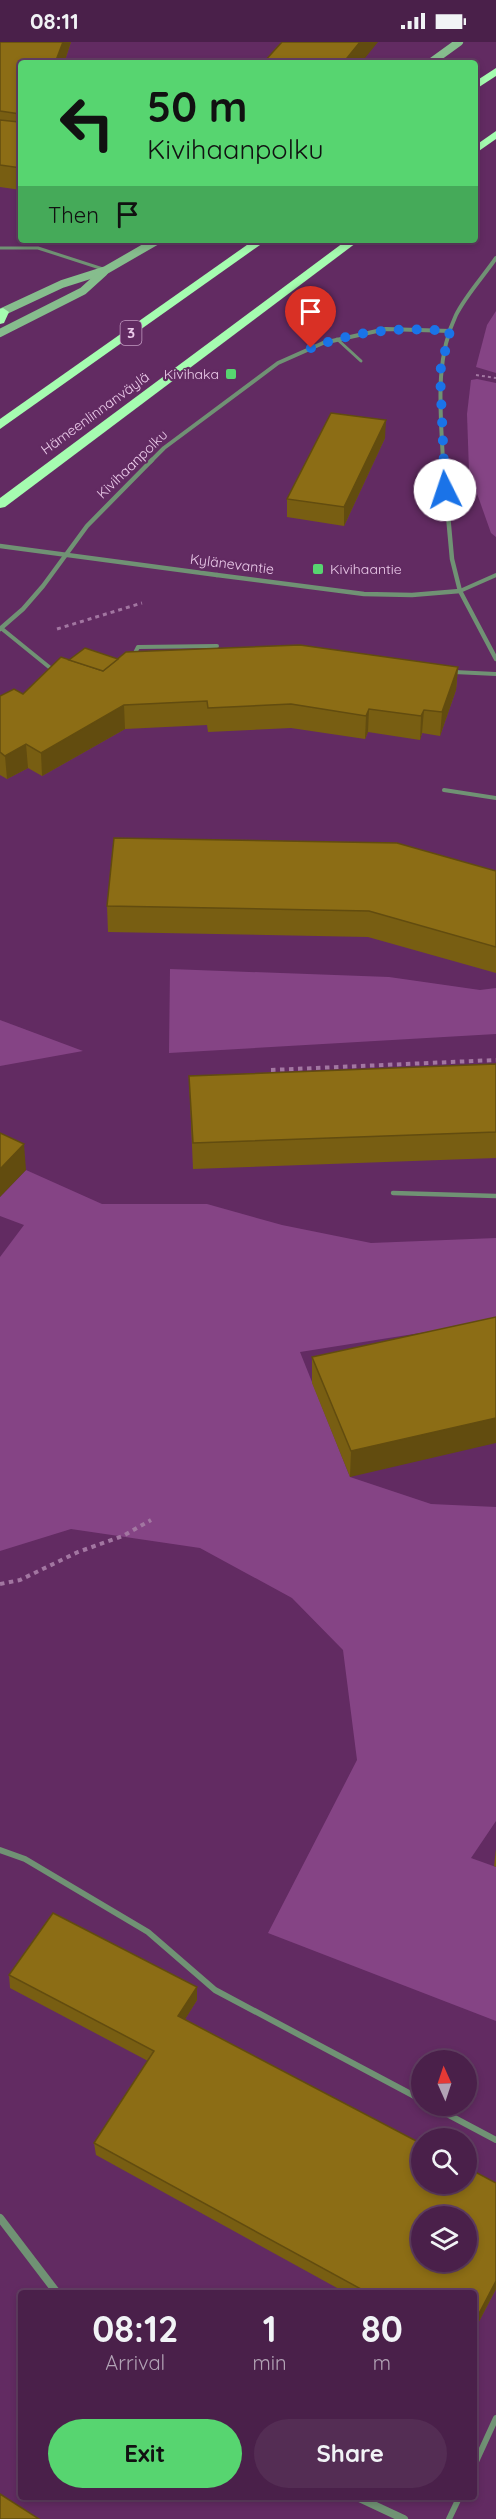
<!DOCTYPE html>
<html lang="en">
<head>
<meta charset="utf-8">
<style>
  :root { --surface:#4a204a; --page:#542d54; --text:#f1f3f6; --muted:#b2a3b5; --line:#613e62; --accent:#57d570 }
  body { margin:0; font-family:Quicksand,sans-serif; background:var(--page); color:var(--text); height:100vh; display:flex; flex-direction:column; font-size:22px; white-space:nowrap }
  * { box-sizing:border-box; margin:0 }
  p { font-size:20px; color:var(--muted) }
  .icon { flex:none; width:33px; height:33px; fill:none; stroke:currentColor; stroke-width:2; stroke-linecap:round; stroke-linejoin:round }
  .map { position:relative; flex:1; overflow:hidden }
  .drawer { position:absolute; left:18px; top:2248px; width:459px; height:210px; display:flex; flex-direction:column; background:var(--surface); border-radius:6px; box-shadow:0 3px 9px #0003,0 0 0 2px var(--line) }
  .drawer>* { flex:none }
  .guide { position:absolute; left:18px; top:18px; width:460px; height:183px; border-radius:6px; box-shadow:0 3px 9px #0003,0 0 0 2px var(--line); background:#57d570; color:#111; overflow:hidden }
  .needle { width:39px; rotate:357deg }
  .tools { position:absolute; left:411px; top:2008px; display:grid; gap:12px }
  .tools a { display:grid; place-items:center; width:66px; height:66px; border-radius:50%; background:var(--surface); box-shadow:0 3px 9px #0003,0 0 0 2px var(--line); font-size:30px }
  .pin { position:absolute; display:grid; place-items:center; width:51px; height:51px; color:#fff; margin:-62px -26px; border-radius:50% 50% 50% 0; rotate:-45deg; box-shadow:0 0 6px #0007 }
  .pin .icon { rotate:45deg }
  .me { position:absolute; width:66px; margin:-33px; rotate:356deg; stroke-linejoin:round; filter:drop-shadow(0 0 4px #0008) }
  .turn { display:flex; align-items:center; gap:21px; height:126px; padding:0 30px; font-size:27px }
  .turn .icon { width:78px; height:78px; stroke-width:2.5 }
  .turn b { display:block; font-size:42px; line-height:51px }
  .then { display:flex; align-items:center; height:57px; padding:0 30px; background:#0003; gap:12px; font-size:22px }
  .eta { display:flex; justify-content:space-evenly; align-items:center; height:102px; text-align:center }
  .eta b { font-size:36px; font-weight:700; line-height:42px }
  .primary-button { display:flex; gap:12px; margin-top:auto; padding:12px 30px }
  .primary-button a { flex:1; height:69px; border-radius:36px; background:var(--accent); color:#111; font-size:24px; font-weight:700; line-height:69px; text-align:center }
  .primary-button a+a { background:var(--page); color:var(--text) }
  .status { display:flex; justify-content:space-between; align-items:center; height:42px; padding:0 30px; background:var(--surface); direction:ltr }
  .status svg { height:16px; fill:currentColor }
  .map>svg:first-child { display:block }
  .green { fill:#854485 }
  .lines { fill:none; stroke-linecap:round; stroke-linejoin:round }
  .path-far2 { stroke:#a276a1; stroke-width:2; stroke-dasharray:3 3; stroke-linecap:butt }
  .path-far1 { stroke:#a276a1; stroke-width:3; stroke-dasharray:4 4; stroke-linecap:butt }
  .path { stroke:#a276a1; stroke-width:4; stroke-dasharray:4.5 4.5; stroke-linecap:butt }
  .lane-far3 { stroke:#709274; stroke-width:3 }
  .lane-far2 { stroke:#709274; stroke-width:4 }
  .lane-far1 { stroke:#709274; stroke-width:4.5 }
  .lane { stroke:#709274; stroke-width:6 }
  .street-far2 { stroke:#709274; stroke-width:4 }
  .street-far1 { stroke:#709274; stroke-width:4.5 }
  .street { stroke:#709274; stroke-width:8 }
  .secondary { stroke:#86bd8d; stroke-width:8 }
  .highway { fill:#a5fcb0; fill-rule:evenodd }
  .street-bridge { stroke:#709274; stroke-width:4.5 }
  .wall { fill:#785e12 }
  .shaded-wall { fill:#624c0f }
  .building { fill:#8c6d15; stroke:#624c0f; stroke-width:1.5; fill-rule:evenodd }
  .route { stroke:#1a73e8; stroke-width:10; stroke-dasharray:0 18 }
  .poi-dot { fill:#57d570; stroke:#622b62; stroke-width:2 }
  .labels { text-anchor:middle; stroke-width:4.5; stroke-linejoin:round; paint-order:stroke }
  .far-poi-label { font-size:14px; fill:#eccceb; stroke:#622b62; text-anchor:end }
  .far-street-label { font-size:14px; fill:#eccceb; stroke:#622b62 }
  .shield { fill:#622b62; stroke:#c39cc2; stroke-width:1.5 }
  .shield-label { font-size:15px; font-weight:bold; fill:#eccceb }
</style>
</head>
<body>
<div class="status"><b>08:11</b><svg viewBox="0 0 49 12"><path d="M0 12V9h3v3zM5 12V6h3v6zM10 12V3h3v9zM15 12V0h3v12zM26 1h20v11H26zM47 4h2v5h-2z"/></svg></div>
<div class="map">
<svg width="496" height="2477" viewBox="0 0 496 2477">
  <rect width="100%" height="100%" fill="#622b62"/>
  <g class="green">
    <polygon points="496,269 496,331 476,325 487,283"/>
    <polygon points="477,337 496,341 496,495 491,491 469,429 467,372 471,338"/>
    <polygon points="170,927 389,935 480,948 496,946 496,992 169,1011"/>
    <polygon points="0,978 83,1009 0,1024"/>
    <polygon points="26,1128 102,1162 207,1162 282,1183 371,1201 496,1196 496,1279 300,1310 350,1435 431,1462 496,1465 496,1779 471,1816 496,1825 496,1979 268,1891 357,1718 343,1608 292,1556 200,1506 71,1487 0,1509 0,1215 24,1183 0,1174 0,1155"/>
  </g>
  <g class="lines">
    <polyline class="path-far2" points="476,333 496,336"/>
    <polyline class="path-far1" points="57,587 142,561"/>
    <g class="path">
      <polyline points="271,1028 496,1018"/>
      <polyline points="0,1542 20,1538 78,1510 123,1494 151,1478"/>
    </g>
    <g class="lane-far3">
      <polyline points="0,206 38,206 106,228"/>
      <polyline points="337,297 361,319"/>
    </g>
    <g class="lane-far2">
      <polyline points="460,549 496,533"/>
      <polyline points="1,586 54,629"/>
      <polyline points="134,613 138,605 217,604"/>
      <polyline points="454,630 496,632"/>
      <polyline points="444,748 496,756"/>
    </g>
    <polyline class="lane-far1" points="393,1151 496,1154"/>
    <g class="lane">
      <polyline points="0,1808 25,1817 148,1890 215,1948 422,2058"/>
      <polyline points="432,2064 496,2098"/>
      <polyline points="474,2424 496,2376"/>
      <polyline points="449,2477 459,2456"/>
    </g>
    <g class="street-far2">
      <polyline points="150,420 164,406 278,321 323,301 386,287 450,289"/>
      <path d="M443 420C441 371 434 319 456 273 466 253 483 235 496 216"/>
    </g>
    <g class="street-far1">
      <polyline points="443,418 452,517 460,549 496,617"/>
      <polyline points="217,533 364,552 412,553 460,549"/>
      <polyline points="0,587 23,567 43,544 87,484 152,418"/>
    </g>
    <g class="street">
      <polyline points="0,2176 58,2252"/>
      <polyline points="359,2456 404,2477"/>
    </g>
    <g class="secondary">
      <polyline points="430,21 459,0"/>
      <polyline points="0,271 62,242 106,228 158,198"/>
      <polyline points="0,291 83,249 104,230"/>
    </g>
    <g class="highway">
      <polygon points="496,26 496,34 476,47 476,39"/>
      <polygon points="496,89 496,97 476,111 476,103"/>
      <polygon points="254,198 267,198 0,387 0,377"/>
      <polygon points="347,198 360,198 5,465 0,466 0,456"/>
      <polygon points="3,266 9,270 4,281 0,282 0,267"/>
    </g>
    <polyline class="street-bridge" points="0,504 217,533"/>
  </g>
  <g class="wall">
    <polygon points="0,0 71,0 64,21 21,21 21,148 0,145"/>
    <polygon points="385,396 344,484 287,475 287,457"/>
    <polygon points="118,617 458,625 456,648 440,694 422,691 420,698 368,690 365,697 291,686 208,690 207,683 125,687 42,734 28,726 7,737 0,733 0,654 23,652 69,618"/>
    <polygon points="496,829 496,931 368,895 108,890 107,864"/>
    <polygon points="496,1022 496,1116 193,1127 189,1034"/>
    <polygon points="496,1275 350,1435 312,1341 312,1315"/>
    <polygon points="496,1807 496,1825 494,1824"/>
    <polygon points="9,1933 197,1945 197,1958 185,1977 496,2141 496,2247 474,2289 474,2252 348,2252 96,2113 94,2101 148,2019 10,1946"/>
  </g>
  <g class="shaded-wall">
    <polygon points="63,0 71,0 64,21 55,21"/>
    <polygon points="360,0 378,0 361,21 343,21"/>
    <polygon points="386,378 385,396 344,484 344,465"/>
    <polygon points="458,625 456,648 440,694 442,670"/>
    <polygon points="124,663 125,687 42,734 41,711"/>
    <polygon points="369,667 368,690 365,697 366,674"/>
    <polygon points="424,668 422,691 420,698 421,674"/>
    <polygon points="26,702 28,726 7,737 5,714"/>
    <polygon points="24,1102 26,1128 0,1155 0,1127"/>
    <polygon points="496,1376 496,1401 350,1435 351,1409"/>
    <polygon points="197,1945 197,1958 179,1987 178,1974"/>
    <polygon points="496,2239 496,2247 474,2289 474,2281"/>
  </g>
  <g class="building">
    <polygon points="0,0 63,0 55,21 21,21 21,73 20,72 0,69"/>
    <polygon points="282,0 360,0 343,21 263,21"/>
    <polygon points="0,78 19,80 21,79 21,126 0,123"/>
    <polygon points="331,371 386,378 344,465 287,457"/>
    <polygon points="300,603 458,625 442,670 424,668 421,674 369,667 366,674 291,662 208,666 207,659 124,663 41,711 26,702 5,714 0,710 0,654 14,647 23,652 61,615 103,629 126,610"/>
    <polygon points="85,606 118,617 103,629 69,618"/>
    <polygon points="114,796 397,801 496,829 496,905 369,869 107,864"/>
    <polygon points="496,1022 496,1090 193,1101 189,1034"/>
    <polygon points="0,1091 24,1102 0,1127"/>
    <polygon points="496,1275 496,1376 351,1409 312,1315"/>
    <path d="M53 1871 197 1945 178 1974 422 2102V2142H466V2125L496 2141V2239L474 2281V2252H370L94 2101 154 2009 9 1933ZM422 2175H466V2220H422Z"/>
    <polygon points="0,2452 39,2477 0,2477"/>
  </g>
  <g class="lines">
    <path class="route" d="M311 306C357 288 402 285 450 289L440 330 445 448"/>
  </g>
  <g class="poi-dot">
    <rect x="225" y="326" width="12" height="12" rx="3"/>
    <rect x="312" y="521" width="12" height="12" rx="3"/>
  </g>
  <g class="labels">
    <g class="far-poi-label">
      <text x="219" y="337">Kivihaka</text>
      <text x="330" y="532" text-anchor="start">Kivihaantie</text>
    </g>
    <g class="far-street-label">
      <text transform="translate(95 371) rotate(-36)" y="5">Hämeenlinnanväylä</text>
      <text transform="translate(132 422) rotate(-44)" y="5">Kivihaanpolku</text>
      <text transform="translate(232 522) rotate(7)" y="5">Kylänevantie</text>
    </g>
    <rect class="shield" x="120.5" y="279" width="21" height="24" rx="4.5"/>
    <g class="shield-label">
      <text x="131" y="296">3</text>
    </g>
  </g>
</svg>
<div class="tools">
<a><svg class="needle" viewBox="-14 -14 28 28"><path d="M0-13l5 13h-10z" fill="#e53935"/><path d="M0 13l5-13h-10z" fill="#b2a3b5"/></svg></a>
<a><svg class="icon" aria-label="search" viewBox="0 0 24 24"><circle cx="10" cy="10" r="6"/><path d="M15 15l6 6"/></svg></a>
<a><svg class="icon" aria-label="layers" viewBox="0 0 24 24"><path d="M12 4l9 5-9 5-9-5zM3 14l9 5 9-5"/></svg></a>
</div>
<div class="pin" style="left:311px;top:306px;background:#d93025"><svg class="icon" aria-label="arrive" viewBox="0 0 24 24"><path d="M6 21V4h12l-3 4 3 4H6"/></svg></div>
<svg class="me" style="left:445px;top:448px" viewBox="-20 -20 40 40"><circle r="19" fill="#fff"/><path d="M0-13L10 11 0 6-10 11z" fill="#1a73e8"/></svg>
<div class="guide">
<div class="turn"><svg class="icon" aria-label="left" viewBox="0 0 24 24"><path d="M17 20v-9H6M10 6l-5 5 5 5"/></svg><div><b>50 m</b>Kivihaanpolku</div></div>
<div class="then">Then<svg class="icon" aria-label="arrive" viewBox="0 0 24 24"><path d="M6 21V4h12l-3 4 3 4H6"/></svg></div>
</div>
<section class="drawer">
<div class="eta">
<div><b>08:12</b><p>Arrival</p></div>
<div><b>1</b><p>min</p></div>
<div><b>80</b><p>m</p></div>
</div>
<div class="primary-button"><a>Exit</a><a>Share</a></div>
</section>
</div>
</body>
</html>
